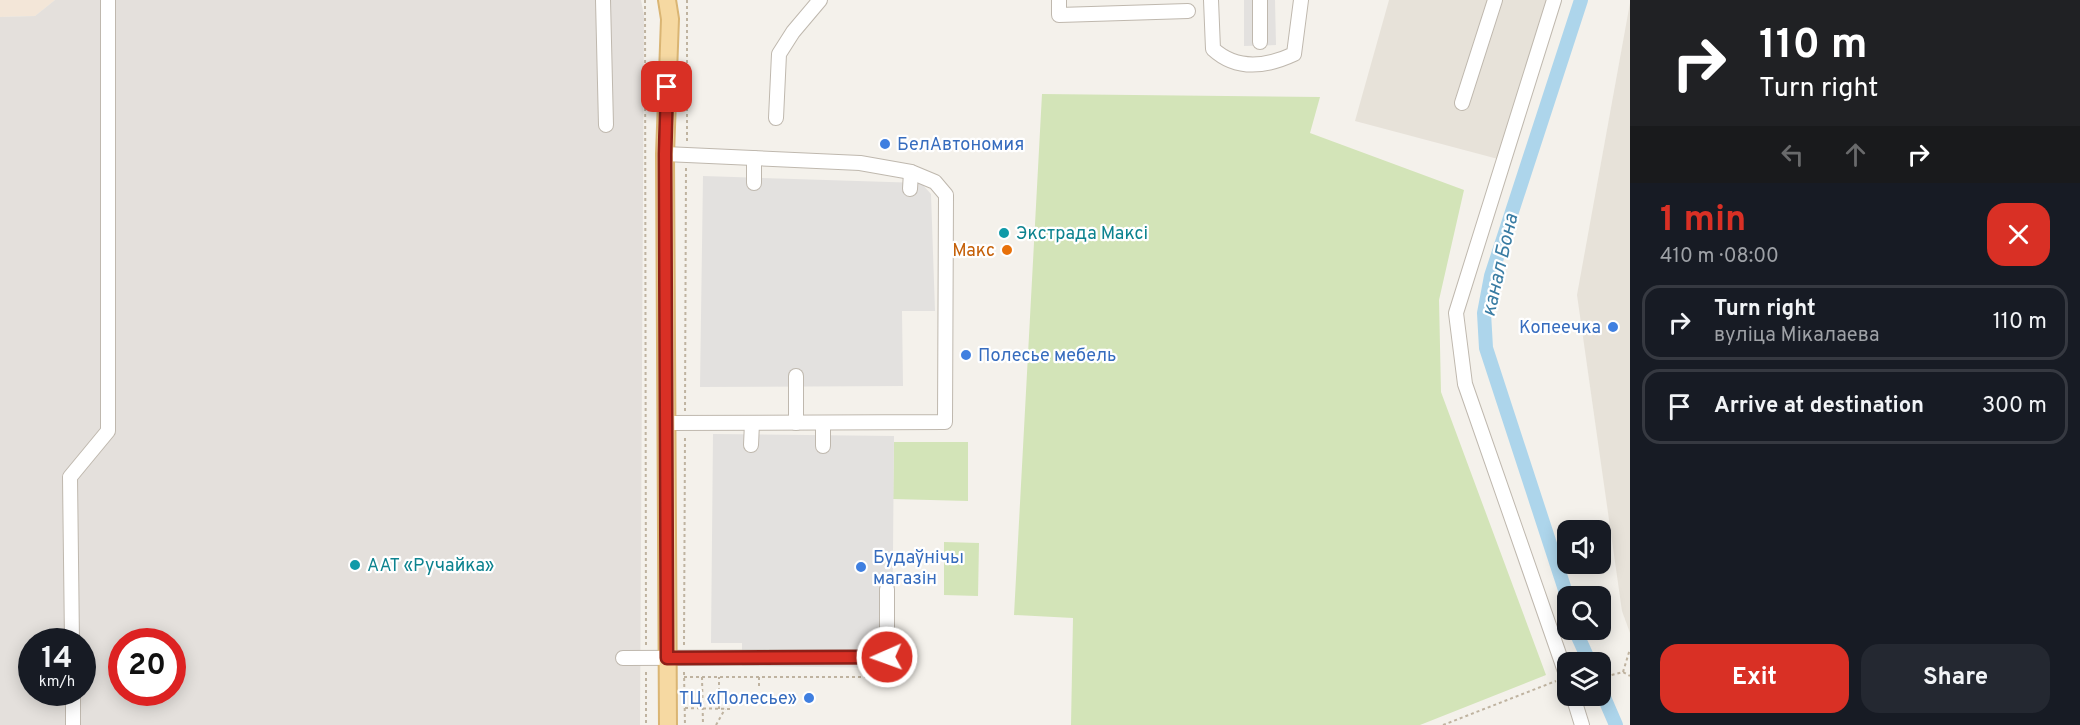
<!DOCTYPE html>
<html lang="en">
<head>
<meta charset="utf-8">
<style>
  :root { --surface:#171b24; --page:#242831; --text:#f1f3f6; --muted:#9ea1a6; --line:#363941; --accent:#d93025 }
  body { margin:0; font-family:Overpass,sans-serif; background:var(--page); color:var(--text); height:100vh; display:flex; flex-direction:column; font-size:22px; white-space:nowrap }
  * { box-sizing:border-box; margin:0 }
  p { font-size:20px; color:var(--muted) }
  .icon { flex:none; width:33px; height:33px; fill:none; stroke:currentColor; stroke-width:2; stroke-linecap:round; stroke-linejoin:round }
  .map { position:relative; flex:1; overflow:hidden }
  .sheet { display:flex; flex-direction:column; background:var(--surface); width:450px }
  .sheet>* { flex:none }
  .guide { background:#202124; color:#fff; overflow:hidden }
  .controls { position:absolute; left:1557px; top:520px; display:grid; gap:12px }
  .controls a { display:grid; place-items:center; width:54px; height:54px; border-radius:12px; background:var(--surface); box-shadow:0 3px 15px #0003; font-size:30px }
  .speed { position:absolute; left:18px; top:628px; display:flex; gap:12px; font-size:30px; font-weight:700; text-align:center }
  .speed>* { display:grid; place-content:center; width:78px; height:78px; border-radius:50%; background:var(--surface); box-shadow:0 3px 15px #0003; line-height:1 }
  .speed small { font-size:15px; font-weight:400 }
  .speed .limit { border:9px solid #d22; background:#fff; color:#111 }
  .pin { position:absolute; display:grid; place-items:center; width:51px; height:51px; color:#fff; margin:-26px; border-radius:12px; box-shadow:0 3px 9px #0006 }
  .me { position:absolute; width:66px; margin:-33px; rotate:268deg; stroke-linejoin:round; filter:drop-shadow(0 0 4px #0008) }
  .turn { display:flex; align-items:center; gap:21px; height:126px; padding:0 30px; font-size:27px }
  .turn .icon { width:78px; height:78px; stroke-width:2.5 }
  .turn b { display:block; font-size:42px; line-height:51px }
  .lanes { display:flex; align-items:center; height:57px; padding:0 30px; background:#0003; justify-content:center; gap:30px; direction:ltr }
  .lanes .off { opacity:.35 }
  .round { display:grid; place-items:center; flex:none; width:63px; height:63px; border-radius:18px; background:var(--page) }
  .summary { display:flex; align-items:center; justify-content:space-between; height:102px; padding:0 30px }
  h1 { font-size:36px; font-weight:700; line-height:45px; color:var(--accent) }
  .button { display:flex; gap:12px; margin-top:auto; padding:12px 30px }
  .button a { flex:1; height:69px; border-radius:18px; background:var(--accent); color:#fff; font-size:24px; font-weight:700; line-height:69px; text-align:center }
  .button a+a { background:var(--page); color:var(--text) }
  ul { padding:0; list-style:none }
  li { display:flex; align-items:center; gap:18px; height:75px; margin:0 12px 9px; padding:0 18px; border:3px solid var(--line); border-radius:18px }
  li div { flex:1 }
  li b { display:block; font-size:22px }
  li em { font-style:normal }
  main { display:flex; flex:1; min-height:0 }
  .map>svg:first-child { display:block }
  .residential { fill:#e7e2d9 }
  .commercial { fill:#f3e6d8 }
  .industrial { fill:#e4e0dc; fill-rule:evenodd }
  .green { fill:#d3e4b8 }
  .parking { fill:#e3e1df }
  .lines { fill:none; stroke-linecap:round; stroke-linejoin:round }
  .canal { stroke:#add5eb; stroke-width:14 }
  .minor-casing { stroke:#bfb8ae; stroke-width:16 }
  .major-casing { stroke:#dab573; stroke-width:20 }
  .path { stroke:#bfb3a0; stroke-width:2; stroke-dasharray:3 3; stroke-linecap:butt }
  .minor { stroke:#fff; stroke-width:14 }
  .major { stroke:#f6d9a2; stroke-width:16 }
  .route-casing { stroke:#8d1f18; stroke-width:15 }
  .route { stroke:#d93025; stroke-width:10 }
  .shop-dot { fill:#3f7fe0; stroke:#fff; stroke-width:2 }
  .culture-dot { fill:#0f9aa8; stroke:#fff; stroke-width:2 }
  .food-dot { fill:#e8710a; stroke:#fff; stroke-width:2 }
  .labels { text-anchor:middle; stroke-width:4.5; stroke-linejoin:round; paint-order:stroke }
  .shop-label { font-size:18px; fill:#366cbe; stroke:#fff; text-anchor:start }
  .culture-label { font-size:18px; fill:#0d838f; stroke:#fff; text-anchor:start }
  .food-label { font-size:18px; fill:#c56008; stroke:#fff; text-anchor:end }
  .water-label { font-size:20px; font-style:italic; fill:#397ca3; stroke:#fff }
</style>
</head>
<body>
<main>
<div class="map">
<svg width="1630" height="725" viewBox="0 0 1630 725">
  <rect width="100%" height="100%" fill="#f4f1eb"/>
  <g class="residential">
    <polygon points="1389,0 1548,0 1498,159 1355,121"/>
    <polygon points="1630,3 1630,633 1622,611 1577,295"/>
  </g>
  <polygon class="commercial" points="0,0 55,0 35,16 0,17"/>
  <path class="industrial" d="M55 0H641L644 16 640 725H0V17L35 16ZM32 642H82V693H32ZM122 642H172V693H122Z"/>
  <g class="green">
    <polygon points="1042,94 1320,97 1310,133 1464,190 1439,300 1441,392 1546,675 1420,725 1071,725 1073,618 1014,615"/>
    <polygon points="894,442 968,442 968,501 893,499"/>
    <polygon points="944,542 979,543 978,596 944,595"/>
  </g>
  <g class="parking">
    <polygon points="1244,0 1275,0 1276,45 1244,46"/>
    <polygon points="703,176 921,183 931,194 935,311 902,311 903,386 700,387"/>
    <polygon points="713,434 894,436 892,668 742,666 742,643 711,643"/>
  </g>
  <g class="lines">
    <g class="canal">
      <polyline points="1568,599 1486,348 1484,313 1491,276 1581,0"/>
      <polyline points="1575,630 1590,663"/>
      <polyline points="1600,688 1616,725"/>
    </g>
    <g class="minor-casing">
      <g id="minor">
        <polyline points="603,0 606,125"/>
        <polyline points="1059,0 1059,15 1188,11"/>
        <path d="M1211 0 1213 49C1237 71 1266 67 1294 54L1301 0"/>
        <polyline points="1260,0 1260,42"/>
        <polyline points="1554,0 1456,313 1465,384 1568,680"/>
        <polyline points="1462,103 1495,0"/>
        <polyline points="776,118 779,54 793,32 820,0"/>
        <polyline points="665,154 860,163 911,172 935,182 946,195 945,422 666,423"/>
        <polyline points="754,183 754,158"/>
        <polyline points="910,189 911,172"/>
        <polyline points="796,423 796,376"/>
        <polyline points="823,423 823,446"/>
        <polyline points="751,445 752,423"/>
        <polyline points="72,642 70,477 108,431 108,0"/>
        <polyline points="623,658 887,657 887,589"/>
        <polyline points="73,693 73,725"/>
        <polyline points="1573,696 1582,725"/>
      </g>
    </g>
    <g class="major-casing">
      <polyline id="major" points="667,0 670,19 665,154 668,725"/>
    </g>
    <g class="path">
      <polyline points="645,0 646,645"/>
      <polyline points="687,141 687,0"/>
      <polyline points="685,411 686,168"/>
      <polyline points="684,645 685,435"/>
      <polyline points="646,672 646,725"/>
      <polyline points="684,672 685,725"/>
      <polyline points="1623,672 1630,649"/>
      <polyline points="684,677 887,677 887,669"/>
      <polyline points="702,677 703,725"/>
      <polyline points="759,677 759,687"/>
      <polyline points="1600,678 1623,672 1630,676"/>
      <polyline points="685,708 732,709"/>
      <polyline points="719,709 719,677"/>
      <polyline points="716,725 725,709"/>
      <polyline points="1443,725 1556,681"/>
    </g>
    <use href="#minor" class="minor"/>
    <use href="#major" class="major"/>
  </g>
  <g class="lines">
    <g class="route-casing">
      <polyline id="route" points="667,87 665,154 667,658 887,657"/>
    </g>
    <use href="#route" class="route"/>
  </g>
  <g class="shop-dot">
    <circle cx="885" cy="144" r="6"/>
    <circle cx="1613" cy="327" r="6"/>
    <circle cx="966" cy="355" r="6"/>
    <circle cx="861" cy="567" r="6"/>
    <circle cx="809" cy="698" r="6"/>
  </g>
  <g class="culture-dot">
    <circle cx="1004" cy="233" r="6"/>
    <circle cx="355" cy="565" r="6"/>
  </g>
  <circle class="food-dot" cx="1007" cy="250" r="6"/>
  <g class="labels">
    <g class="shop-label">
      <text x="897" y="150">БелАвтономия</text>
      <text x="1601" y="333" text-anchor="end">Копеечка</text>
      <text x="978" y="361">Полесье мебель</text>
      <text x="873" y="563">Будаўнічы<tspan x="873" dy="21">магазін</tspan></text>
      <text x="797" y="704" text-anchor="end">ТЦ «Полесье»</text>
    </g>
    <g class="culture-label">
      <text x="1016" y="239">Экстрада Максі</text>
      <text x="367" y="571">ААТ «Ручайка»</text>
    </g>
    <g class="food-label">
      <text x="995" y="256">Макс</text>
    </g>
    <g class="water-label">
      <text transform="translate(1499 265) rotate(-77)" y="7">канал Бона</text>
    </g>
  </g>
</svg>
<div class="controls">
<a><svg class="icon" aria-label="sound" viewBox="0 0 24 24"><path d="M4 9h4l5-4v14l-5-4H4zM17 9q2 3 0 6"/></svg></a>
<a><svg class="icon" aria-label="search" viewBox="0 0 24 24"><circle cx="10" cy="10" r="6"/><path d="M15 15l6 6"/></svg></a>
<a><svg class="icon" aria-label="layers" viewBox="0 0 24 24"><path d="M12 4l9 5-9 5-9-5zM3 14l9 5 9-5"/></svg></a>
</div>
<div class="speed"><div>14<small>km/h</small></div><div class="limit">20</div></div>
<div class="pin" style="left:667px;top:87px;background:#d93025"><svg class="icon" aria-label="arrive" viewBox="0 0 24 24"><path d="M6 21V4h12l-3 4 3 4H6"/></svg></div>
<svg class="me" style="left:887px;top:657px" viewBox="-20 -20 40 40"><circle r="17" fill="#d93025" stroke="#fff" stroke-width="3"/><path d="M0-11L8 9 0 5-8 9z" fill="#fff"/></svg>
</div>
<section class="sheet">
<div class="guide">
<div class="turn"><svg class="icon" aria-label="right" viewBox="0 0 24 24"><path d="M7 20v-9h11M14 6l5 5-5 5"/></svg><div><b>110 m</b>Turn right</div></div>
<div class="lanes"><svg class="icon off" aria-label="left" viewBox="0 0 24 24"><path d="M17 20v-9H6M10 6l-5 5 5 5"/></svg><svg class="icon off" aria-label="ahead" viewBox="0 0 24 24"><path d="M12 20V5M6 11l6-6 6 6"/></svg><svg class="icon" aria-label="right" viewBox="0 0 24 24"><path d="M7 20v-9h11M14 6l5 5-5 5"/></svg></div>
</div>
<div class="summary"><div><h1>1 min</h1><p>410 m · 08:00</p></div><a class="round" style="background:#d93025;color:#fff"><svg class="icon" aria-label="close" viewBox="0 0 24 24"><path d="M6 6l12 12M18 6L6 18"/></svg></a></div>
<ul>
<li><svg class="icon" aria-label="right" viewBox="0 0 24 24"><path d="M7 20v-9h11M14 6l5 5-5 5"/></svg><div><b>Turn right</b><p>вуліца Мікалаева</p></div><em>110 m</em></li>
<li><svg class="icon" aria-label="arrive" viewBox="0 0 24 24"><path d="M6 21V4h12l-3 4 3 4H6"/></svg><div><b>Arrive at destination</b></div><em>300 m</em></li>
</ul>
<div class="button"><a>Exit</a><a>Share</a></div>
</section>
</main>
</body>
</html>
